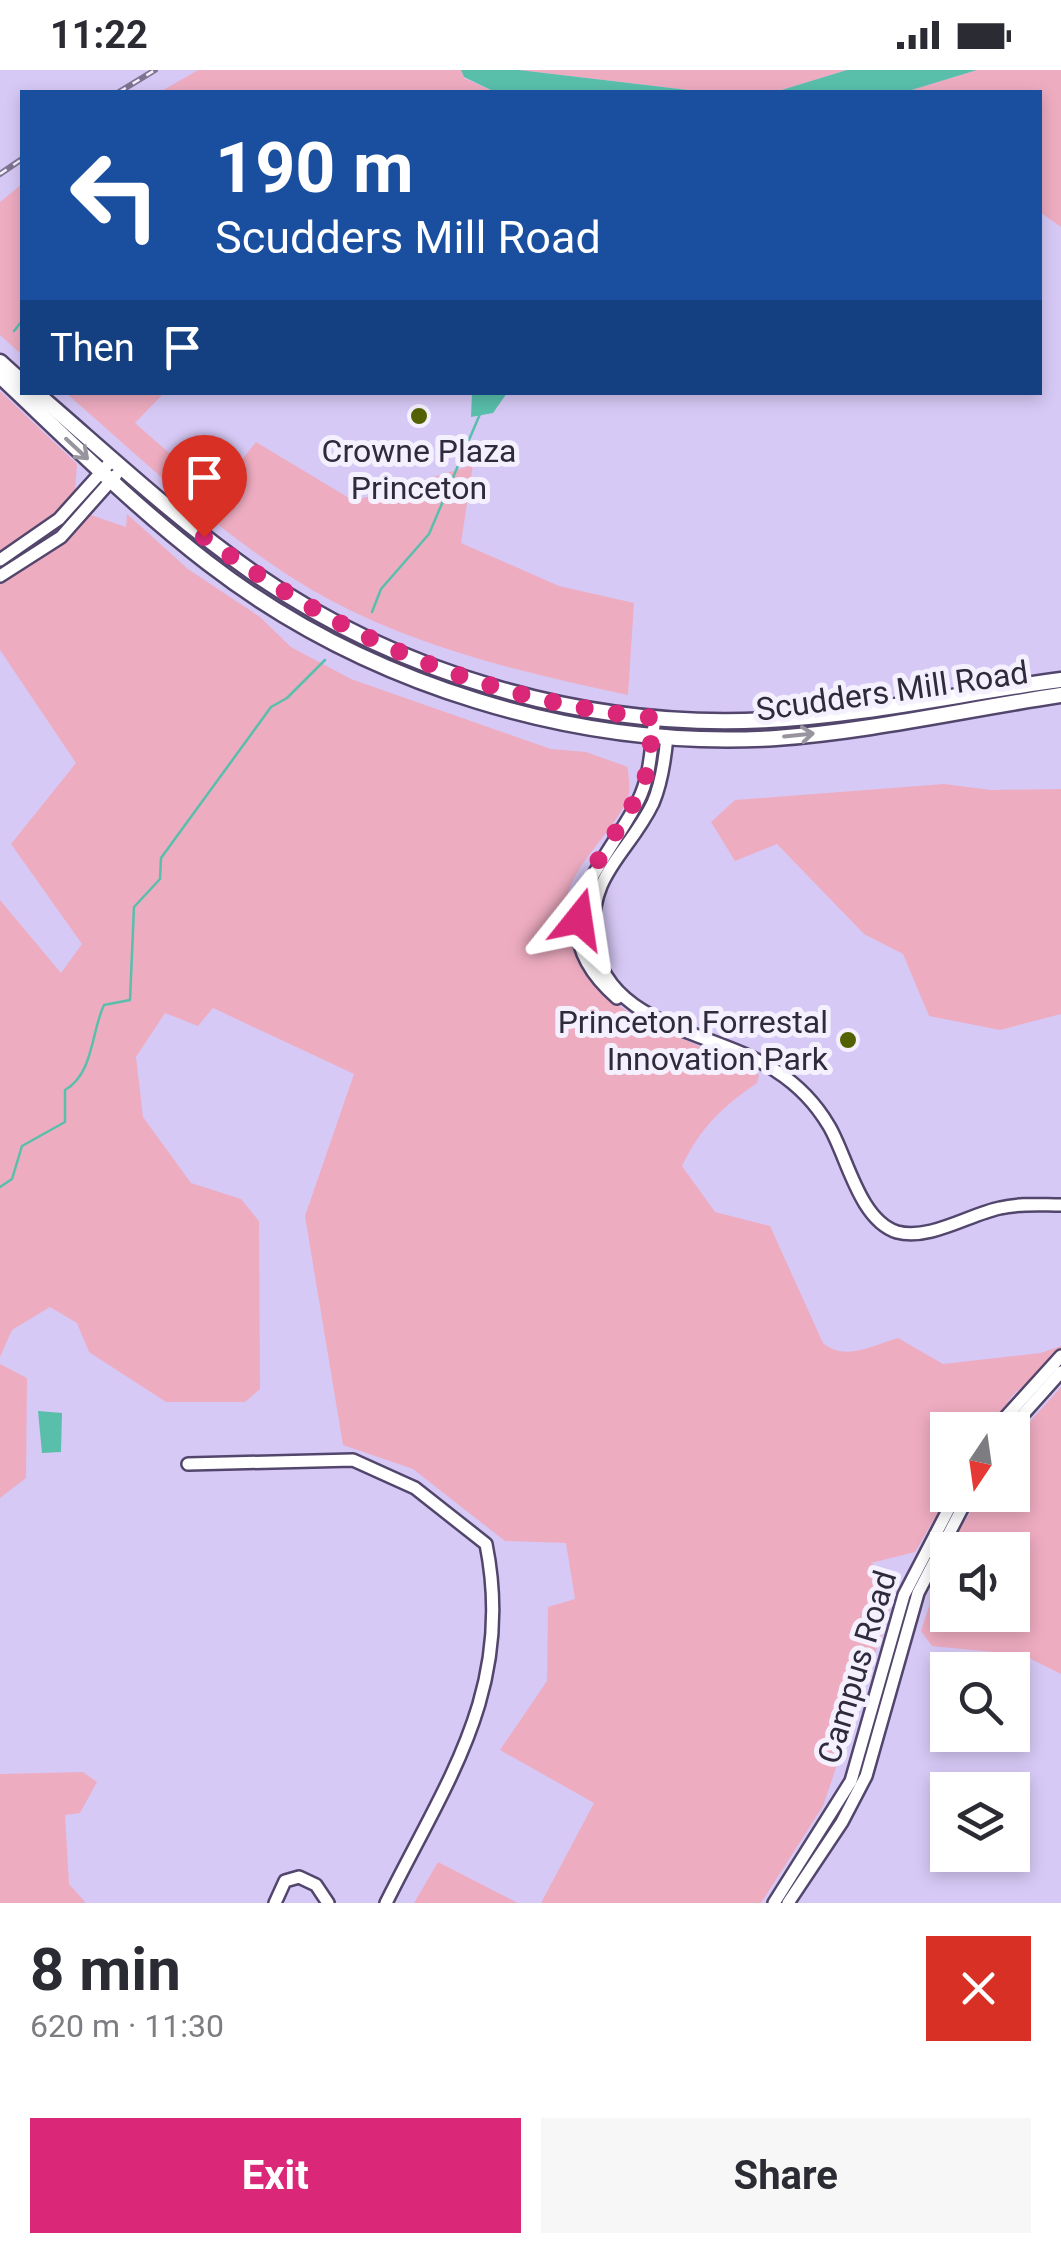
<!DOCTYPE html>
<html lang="en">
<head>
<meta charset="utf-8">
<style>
  :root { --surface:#fff; --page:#f7f7f7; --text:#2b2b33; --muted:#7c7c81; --accent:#db2777 }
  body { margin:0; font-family:Roboto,sans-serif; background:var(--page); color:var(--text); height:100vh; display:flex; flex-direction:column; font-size:38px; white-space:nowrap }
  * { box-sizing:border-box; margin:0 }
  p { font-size:32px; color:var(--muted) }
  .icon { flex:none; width:55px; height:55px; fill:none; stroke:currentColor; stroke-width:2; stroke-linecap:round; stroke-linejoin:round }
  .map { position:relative; height:1833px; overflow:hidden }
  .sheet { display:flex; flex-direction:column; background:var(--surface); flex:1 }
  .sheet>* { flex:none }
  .hud { position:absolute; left:20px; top:20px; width:1022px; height:305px; border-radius:0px; box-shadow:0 5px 15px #0003; background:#1a4fa0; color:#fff; overflow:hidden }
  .needle { width:65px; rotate:193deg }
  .controls { position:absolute; left:930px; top:1342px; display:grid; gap:20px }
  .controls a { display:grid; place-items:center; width:100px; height:100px; border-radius:0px; background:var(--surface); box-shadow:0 5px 15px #0003; font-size:50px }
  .pin { position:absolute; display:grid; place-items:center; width:85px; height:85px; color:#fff; margin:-102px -42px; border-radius:50% 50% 50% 0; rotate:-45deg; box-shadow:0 0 10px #0007 }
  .pin .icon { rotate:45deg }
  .me { position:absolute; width:110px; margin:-55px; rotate:15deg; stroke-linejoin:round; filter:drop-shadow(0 0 8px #0008) }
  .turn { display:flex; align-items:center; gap:35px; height:210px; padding:0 30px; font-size:45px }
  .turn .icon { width:130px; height:130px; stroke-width:2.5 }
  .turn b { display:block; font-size:70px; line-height:85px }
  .then { display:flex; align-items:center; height:95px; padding:0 30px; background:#0003; gap:20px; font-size:38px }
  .round { display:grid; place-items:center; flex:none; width:105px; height:105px; border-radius:0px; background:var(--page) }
  .summary { display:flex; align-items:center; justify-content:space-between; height:170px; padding:0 30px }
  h1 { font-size:60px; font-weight:700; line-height:75px }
  .action { display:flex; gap:20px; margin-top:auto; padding:20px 30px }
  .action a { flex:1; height:115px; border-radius:0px; background:var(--accent); color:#fff; font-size:40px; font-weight:700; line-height:115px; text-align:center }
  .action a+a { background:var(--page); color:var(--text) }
  .status { display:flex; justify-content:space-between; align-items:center; height:70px; padding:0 50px; background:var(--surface); direction:ltr }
  .status svg { height:28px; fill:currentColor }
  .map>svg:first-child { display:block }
  .green { fill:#eeacc1 }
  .water { fill:#59bfab }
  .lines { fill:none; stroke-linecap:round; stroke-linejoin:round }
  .stream { stroke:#59bfab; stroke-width:2.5 }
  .minor-casing { stroke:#52466c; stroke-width:16 }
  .major-casing { stroke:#52466c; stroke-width:19 }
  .minor { stroke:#fff; stroke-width:11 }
  .major { stroke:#fff; stroke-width:14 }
  .rail-casing { stroke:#7d7492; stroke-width:6 }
  .rail { stroke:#f4f0fe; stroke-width:2.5; stroke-dasharray:8; stroke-linecap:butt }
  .oneway { stroke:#98959e }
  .route { stroke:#db2777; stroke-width:18; stroke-dasharray:0 32.4 }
  .poi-dot { fill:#536101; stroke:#f4f0fe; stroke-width:4 }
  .labels { text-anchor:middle; stroke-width:10; stroke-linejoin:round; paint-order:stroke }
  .poi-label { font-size:32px; fill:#302b3c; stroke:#f4f0fe }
  .street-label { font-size:32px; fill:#302b3c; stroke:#f4f0fe }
</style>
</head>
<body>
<div class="status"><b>11:22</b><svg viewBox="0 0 49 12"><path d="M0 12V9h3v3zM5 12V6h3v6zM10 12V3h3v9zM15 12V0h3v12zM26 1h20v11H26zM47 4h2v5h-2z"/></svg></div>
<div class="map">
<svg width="1061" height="1833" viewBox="0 0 1061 1833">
  <rect width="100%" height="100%" fill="#d7c9f6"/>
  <g class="green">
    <polygon points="198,0 461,0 464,8 495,22 160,22"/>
    <polygon points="519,0 847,0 775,22 705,22"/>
    <polygon points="977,0 1061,0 1061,157 1040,142 1040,22 905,22"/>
    <polygon points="22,114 22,285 0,265 0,132"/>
    <path d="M0 321 77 394 75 423 91 445 126 457 127 444 188 499 260 547 291 577 351 609 551 679 586 682 628 697C628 706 631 719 628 727 609 774 551 806 568 864 589 937 656 957 718 984 732 990 750 994 759 1005L757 1013C722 1037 701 1057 682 1096L715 1142 770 1156 823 1273C845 1292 873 1275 898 1268L943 1294 1041 1283 1061 1276V1282L1013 1325 988 1360H948V1425L915 1482 871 1493 900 1510 823 1736 761 1833H541L594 1733 500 1680 547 1611 548 1537 575 1529 566 1473 505 1471 413 1399 343 1375 305 1146 354 1004 213 938 198 956 165 943 136 987 143 1047 191 1113 241 1129 259 1151 260 1319 245 1332H166L89 1282 77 1253 50 1237 12 1260 0 1287V830L61 903 82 874 11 774 76 693 0 580Z"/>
    <path d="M66 323H164L135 353 207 416 220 417 256 372 354 431 473 395 461 473 559 516 634 533 628 625C526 603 424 580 330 530 232 477 149 395 66 323Z"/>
    <path d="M1061 614C1054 620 1038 620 1026 623 913 647 801 663 685 662L777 658Z"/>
    <polygon points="944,714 991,720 1061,719 1061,944 1000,960 929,946 903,884 864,864 777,774 735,791 711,752 735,730"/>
    <polygon points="0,1294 27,1308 26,1408 0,1428"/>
    <polygon points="1061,1317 1061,1604 1023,1585 932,1576 921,1561 948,1480 948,1545 1012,1545 1012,1480 948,1480 980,1425 1012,1425 1013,1370"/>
    <polygon points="83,1702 97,1712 80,1743 65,1745 69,1814 86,1833 0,1833 0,1704"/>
    <polygon points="438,1792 518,1833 414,1833"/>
  </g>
  <g class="water">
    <polygon points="461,0 519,0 705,22 495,22 464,7"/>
    <polygon points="847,0 977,0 905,22 775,22"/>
    <polygon points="472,323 472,322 507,323 493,343 471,347"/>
    <polygon points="38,1341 62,1343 61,1382 42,1383"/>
  </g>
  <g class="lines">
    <g class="stream">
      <polyline points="14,261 22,251"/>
      <polyline points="372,542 381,519 429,464 480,344"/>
      <path d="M0 1117 12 1109 22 1076 65 1052V1020C94 1003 91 962 104 935L130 930 134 837 160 809 161 788 271 637 287 628 325 590"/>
    </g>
    <g class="minor-casing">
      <g id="minor">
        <polyline points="0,490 59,449 113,389"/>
        <polyline points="0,506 61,467 116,405"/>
        <path d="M667 666C665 689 662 712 653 733 628 785 588 803 594 869 603 957 717 961 776 1001 798 1015 816 1034 829 1056 847 1086 859 1150 897 1162 929 1171 970 1144 1000 1138 1020 1133 1041 1135 1061 1135"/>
        <path d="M617 928C533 855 604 798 638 731 651 706 651 675 655 648"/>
        <polyline points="994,1360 1061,1286"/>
        <polyline points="1009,1360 1061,1302"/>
        <path d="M188 1394 353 1390 415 1418 486 1474C515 1618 447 1710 386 1833"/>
        <polyline points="275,1833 285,1811 299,1807 316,1815 328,1833"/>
        <polyline points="774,1833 851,1711 904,1525 956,1425"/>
        <polyline points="788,1833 842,1752 866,1706 918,1523 969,1425"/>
      </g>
    </g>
    <g class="major-casing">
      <g id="major">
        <polyline points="0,292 22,312"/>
        <path d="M0 306C68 370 134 436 208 493 366 615 578 680 776 668 872 661 967 639 1061 625"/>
        <path d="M35 322C106 383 175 448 252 502 401 605 585 660 768 650 866 645 963 623 1061 610"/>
      </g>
    </g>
    <use href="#minor" class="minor"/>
    <use href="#major" class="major"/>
    <g class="rail-casing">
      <g id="rail">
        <polyline points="119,22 155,0"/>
        <polyline points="0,104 22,89"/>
      </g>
    </g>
    <use href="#rail" class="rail"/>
  </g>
  <defs><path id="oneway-shaft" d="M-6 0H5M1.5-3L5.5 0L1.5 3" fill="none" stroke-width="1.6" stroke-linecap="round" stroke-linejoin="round" transform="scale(2.5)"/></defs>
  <g class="oneway">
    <use href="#oneway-shaft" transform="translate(77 379) rotate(43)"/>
    <use href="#oneway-shaft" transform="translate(799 665) rotate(-6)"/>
  </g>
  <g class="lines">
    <path class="route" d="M204 467C342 568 483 631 655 648L644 716 590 804 579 849"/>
  </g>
  <g class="poi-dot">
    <circle cx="419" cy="346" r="10"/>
    <circle cx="848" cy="970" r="10"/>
  </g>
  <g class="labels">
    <g class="poi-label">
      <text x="419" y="392">Crowne Plaza<tspan x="419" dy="37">Princeton</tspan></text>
      <text x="828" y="963" text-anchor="end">Princeton Forrestal<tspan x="828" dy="37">Innovation Park</tspan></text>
    </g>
    <g class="street-label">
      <text transform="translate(892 621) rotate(-8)" y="11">Scudders Mill Road</text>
      <text transform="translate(857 1597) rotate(-73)" y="11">Campus Road</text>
    </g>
  </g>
</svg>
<div class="controls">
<a><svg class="needle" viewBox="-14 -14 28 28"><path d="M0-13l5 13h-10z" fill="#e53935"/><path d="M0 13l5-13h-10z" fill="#7c7c81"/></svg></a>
<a><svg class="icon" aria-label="sound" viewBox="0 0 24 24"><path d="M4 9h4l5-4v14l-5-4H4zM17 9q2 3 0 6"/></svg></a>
<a><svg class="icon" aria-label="search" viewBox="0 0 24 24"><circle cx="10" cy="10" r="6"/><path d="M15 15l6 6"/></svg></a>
<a><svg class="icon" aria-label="layers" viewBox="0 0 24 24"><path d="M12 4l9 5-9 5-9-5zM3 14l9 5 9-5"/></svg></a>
</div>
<div class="pin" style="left:204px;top:467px;background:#d93025"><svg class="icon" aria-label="arrive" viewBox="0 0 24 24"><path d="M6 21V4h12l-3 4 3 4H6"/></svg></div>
<svg class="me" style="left:579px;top:849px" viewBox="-20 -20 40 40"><path d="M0-17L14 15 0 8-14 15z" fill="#db2777" stroke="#fff" stroke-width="4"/></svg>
<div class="hud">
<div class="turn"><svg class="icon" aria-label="left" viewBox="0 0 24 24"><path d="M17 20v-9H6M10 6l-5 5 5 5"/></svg><div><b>190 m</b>Scudders Mill Road</div></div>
<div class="then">Then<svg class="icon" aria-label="arrive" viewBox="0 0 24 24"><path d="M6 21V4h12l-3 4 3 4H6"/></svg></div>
</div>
</div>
<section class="sheet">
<div class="summary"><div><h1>8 min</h1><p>620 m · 11:30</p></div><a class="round" style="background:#d93025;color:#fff"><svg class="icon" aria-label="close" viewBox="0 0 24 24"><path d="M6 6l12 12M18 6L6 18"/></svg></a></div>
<div class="action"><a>Exit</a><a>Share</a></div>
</section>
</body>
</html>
